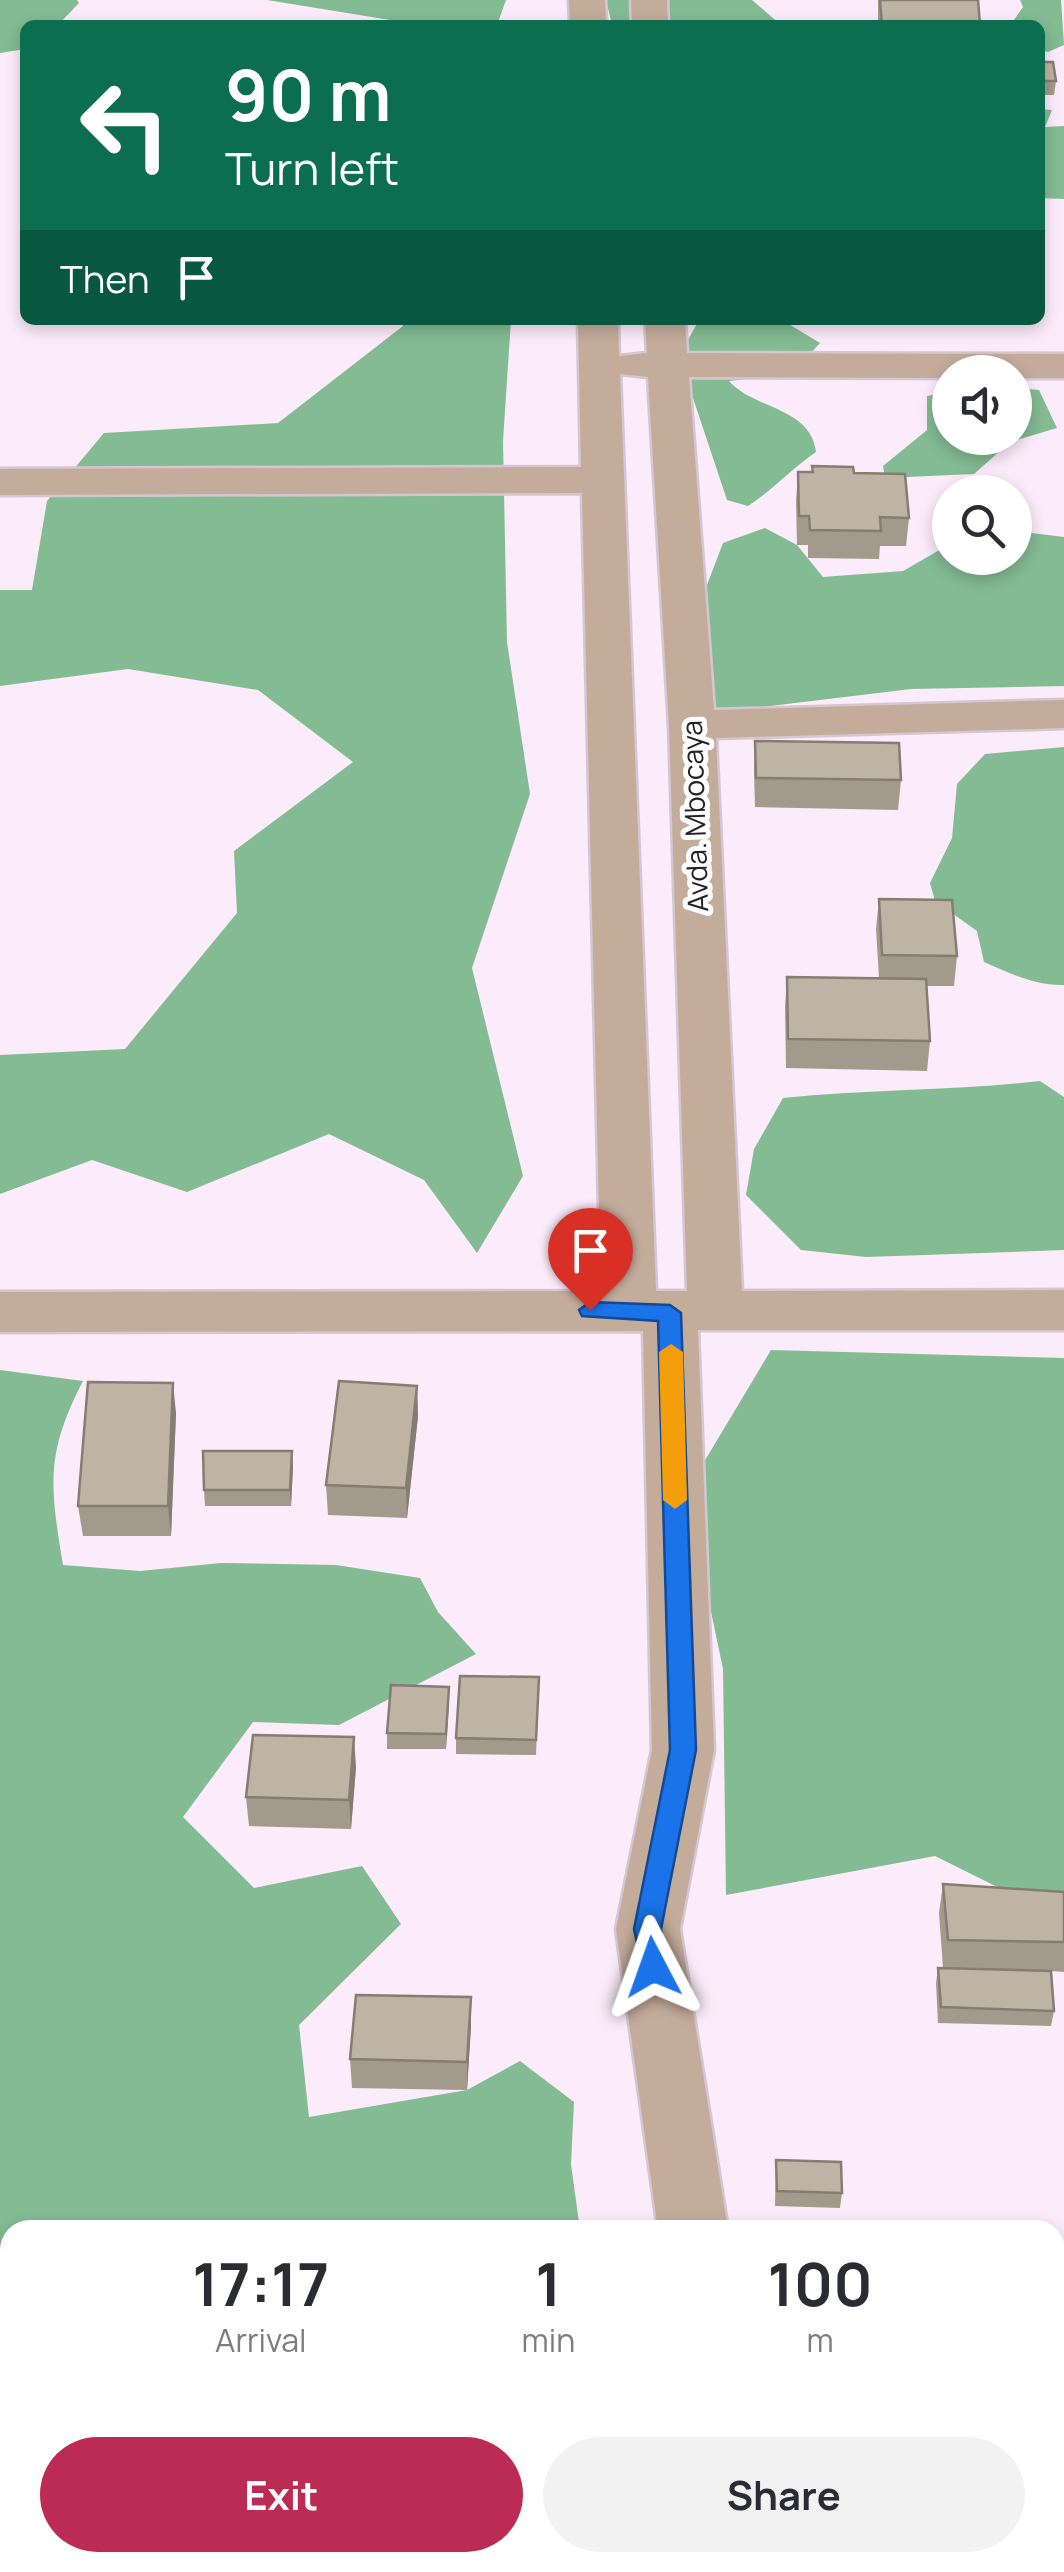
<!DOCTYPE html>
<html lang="en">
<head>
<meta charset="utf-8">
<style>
  :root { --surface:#fff; --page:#f2f2f3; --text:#2b2b33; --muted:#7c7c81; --accent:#bb2b53 }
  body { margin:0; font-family:Manrope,sans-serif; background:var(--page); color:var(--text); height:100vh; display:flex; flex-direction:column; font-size:38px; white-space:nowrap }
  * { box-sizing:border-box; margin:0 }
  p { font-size:32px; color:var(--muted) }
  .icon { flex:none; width:55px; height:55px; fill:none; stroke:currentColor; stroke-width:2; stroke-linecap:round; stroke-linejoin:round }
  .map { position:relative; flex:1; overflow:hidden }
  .panel { position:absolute; left:0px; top:2220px; width:1065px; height:352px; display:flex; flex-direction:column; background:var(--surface); border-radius:30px 30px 0 0; box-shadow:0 5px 15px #0003 }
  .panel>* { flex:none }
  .guide { position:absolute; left:20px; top:20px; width:1025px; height:305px; border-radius:15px; box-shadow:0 5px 15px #0003; background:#0b6e4f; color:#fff; overflow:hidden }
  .fabs { position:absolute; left:932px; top:355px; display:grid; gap:20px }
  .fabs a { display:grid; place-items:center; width:100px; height:100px; border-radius:50%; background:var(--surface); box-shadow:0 5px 15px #0003; font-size:50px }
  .pin { position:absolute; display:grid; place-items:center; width:85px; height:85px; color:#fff; margin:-102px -42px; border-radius:50% 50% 50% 0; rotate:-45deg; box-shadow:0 0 10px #0007 }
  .pin .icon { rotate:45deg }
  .me { position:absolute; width:110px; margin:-55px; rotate:356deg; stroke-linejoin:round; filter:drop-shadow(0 0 8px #0008) }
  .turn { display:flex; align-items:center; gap:35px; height:210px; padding:0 40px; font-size:45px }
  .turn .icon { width:130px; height:130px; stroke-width:2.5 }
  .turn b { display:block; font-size:70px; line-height:85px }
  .then { display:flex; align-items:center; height:95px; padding:0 40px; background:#0003; gap:20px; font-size:38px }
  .eta { display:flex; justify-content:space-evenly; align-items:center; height:170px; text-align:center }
  .eta b { font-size:60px; font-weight:700; line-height:70px }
  .cta { display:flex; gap:20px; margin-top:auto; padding:20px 40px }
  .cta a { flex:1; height:115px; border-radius:60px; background:var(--accent); color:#fff; font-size:40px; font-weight:700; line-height:115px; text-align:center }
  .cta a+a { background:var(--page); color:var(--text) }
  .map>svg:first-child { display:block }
  .forest { fill:#83bb92 }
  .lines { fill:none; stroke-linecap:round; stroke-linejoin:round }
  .street-casing { stroke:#d5c6d4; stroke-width:5 }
  .street { fill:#c4ac9b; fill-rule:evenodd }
  .wall { fill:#a49a8c }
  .shaded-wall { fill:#867d72 }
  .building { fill:#bfb3a3; stroke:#867d72; stroke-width:2.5 }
  .route { fill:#1a73e8; stroke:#114b97; stroke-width:2.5 }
  .slow { fill:#f59e0b }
  .labels { text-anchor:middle; stroke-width:10; stroke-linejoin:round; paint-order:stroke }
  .street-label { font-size:28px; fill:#262026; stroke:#fff }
</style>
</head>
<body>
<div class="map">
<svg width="1064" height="2572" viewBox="0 0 1064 2572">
  <rect width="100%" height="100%" fill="#fcebfa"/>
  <g class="forest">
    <polygon points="0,0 77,0 79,3 58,25 25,25 25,49 0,53"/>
    <polygon points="267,0 506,0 497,25 421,25"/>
    <polygon points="606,0 752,0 781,25 612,25"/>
    <polygon points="1020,0 1061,0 1064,45 1048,52 1040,50 1040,25 1017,25 1014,20 1023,7"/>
    <polygon points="1040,109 1052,110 1045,127 1064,126 1064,199 1040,198"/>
    <polygon points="402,320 511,320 503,441 507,642 530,794 472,968 523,1176 477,1253 424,1180 329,1134 187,1192 92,1160 0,1194 0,1055 125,1049 237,913 234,851 353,762 258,690 128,669 0,686 0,590 32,590 47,501 104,433 278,423 403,326"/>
    <path d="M699 320H782L820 343 792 374 729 381C753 409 811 407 816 452 791 469 774 489 748 506L727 500 679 356Z"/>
    <polygon points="1015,388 1039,390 1057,428 1010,442 974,474 885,478 883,466 927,430 927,396 950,392 950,438 1015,438"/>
    <polygon points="765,528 797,545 823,577 903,571 950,544 950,558 1015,558 1015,531 1064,537 1064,686 911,689 720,712 691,688 689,632 723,543"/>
    <path d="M1064 747V985C1036 986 1009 973 984 962L977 931 935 901 930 883 952 838 957 784 985 754Z"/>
    <path d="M1040 1081 1064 1097V1250L866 1257 801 1250 746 1195 754 1149 783 1098C869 1089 954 1091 1040 1081Z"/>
    <polygon points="771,1350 1064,1358 1064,1920 935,1856 726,1895 723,1669 686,1492"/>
    <path d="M0 1370 83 1381C45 1454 50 1486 63 1565L140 1571 221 1563 336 1565 420 1578 438 1612 476 1654 339 1725 253 1722 183 1817 254 1888 362 1866 401 1924 299 2025 309 2117 467 2090 520 2061 574 2102 571 2164 580 2230H10V2562L594 2563V2572H0Z"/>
  </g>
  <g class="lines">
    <g class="street-casing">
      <g id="street">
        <polygon points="569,0 605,0 606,25 570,25"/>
        <polygon points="631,0 667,0 668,25 632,25"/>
        <path d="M578 320H618L619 356 647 353 645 320H685L687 353 1064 354V378H1015V372H950V378L689 377 714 710 1064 700V728L716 738 742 1291 1064 1290V1330H698L714 1750 680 1929 728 2230H658L616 1929 652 1750 643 1331 0 1332V1292L601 1291 582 493 0 495V469L581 467ZM620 374 648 377 669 725 687 1291H656Z"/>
        <polygon points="672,2562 747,2562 745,2572 671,2572"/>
      </g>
    </g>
    <use href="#street" class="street"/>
  </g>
  <g class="wall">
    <polygon points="878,0 978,0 980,25 878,25"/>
    <polygon points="1040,62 1056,81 1054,95 1040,95"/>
    <polygon points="812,466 854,473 909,518 906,546 880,546 879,559 808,558 808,545 797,545 796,501 798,472 812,472"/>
    <polygon points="755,741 901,780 898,810 755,807 754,770"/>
    <polygon points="879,899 957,956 954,986 927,986 930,1041 927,1071 786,1068 785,1007 787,977 879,978 876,929"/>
    <polygon points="417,1386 418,1416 407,1518 328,1515 326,1485"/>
    <polygon points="176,1413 171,1536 83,1536 78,1506"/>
    <polygon points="293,1467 291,1506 205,1506 204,1490"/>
    <polygon points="539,1677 536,1755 456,1754 456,1738"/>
    <polygon points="449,1687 446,1749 387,1749 387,1733"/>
    <polygon points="356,1767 351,1829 249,1826 246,1797"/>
    <polygon points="943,1884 1064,1892 1064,1972 1051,1971 1054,2011 1051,2026 938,2023 936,1983 938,1968 943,1968 939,1913"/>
    <polygon points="471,2026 467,2090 352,2088 350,2059"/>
    <polygon points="776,2160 842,2193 840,2208 775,2206"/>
  </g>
  <g class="shaded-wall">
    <polygon points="173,1383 176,1413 171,1536 168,1506"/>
    <polygon points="417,1386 418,1416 407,1518 406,1488"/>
    <polygon points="292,1451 293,1467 291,1506 290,1490"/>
    <polygon points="449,1687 449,1702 446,1749 446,1734"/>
    <polygon points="354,1737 356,1767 351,1829 349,1800"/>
    <polygon points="471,1997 471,2026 467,2090 467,2062"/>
  </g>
  <g class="building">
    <polygon points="880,0 978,0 980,25 882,25"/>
    <polygon points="1040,62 1053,62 1056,81 1040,81"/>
    <polygon points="812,466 853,467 854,473 905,474 909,518 880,517 881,531 810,530 809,516 799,516 798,472 813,472"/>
    <polygon points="755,741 899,743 901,780 756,778"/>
    <polygon points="879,899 952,900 957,956 882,955"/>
    <polygon points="787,977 926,979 930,1041 788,1039"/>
    <polygon points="339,1381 417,1386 406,1488 326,1485"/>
    <polygon points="88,1382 173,1383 168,1506 78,1506"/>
    <polygon points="203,1451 292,1451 290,1490 204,1490"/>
    <polygon points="460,1676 539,1677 536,1740 456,1738"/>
    <polygon points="391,1685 449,1687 446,1734 387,1733"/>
    <polygon points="253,1735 354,1737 349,1800 246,1797"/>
    <polygon points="943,1884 1064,1892 1064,1942 948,1940"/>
    <polygon points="938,1968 1051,1971 1054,2011 941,2007"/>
    <polygon points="356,1995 471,1997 467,2062 350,2059"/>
    <polygon points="776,2160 841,2162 842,2193 777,2191"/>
  </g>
  <polygon class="route" points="590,1302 670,1305 681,1313 696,1750 661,1929 667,1967 663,1975 644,1975 634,1929 670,1750 658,1321 582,1316 579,1310"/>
  <polygon class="slow" points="671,1344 683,1352 687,1500 675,1509 663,1500 659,1352"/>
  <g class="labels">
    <g class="street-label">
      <text transform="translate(695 816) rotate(-92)" y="10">Avda. Mbocaya</text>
    </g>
  </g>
</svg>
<div class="fabs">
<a><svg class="icon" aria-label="sound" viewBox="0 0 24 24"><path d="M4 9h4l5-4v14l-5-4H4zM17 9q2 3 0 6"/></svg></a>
<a><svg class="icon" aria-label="search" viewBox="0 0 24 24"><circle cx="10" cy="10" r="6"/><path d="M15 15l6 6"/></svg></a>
</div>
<div class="pin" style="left:590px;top:1310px;background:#d93025"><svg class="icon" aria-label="arrive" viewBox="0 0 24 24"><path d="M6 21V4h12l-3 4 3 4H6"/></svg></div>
<svg class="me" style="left:653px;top:1967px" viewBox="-20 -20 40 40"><path d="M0-17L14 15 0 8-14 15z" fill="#1a73e8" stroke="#fff" stroke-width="4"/></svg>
<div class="guide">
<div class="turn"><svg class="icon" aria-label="left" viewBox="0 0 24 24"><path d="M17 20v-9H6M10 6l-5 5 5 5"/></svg><div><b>90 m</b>Turn left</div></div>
<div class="then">Then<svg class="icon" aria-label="arrive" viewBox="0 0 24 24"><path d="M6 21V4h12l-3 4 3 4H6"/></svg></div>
</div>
<section class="panel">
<div class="eta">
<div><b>17:17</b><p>Arrival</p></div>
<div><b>1</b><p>min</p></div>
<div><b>100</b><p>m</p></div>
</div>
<div class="cta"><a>Exit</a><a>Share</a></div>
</section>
</div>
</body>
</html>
